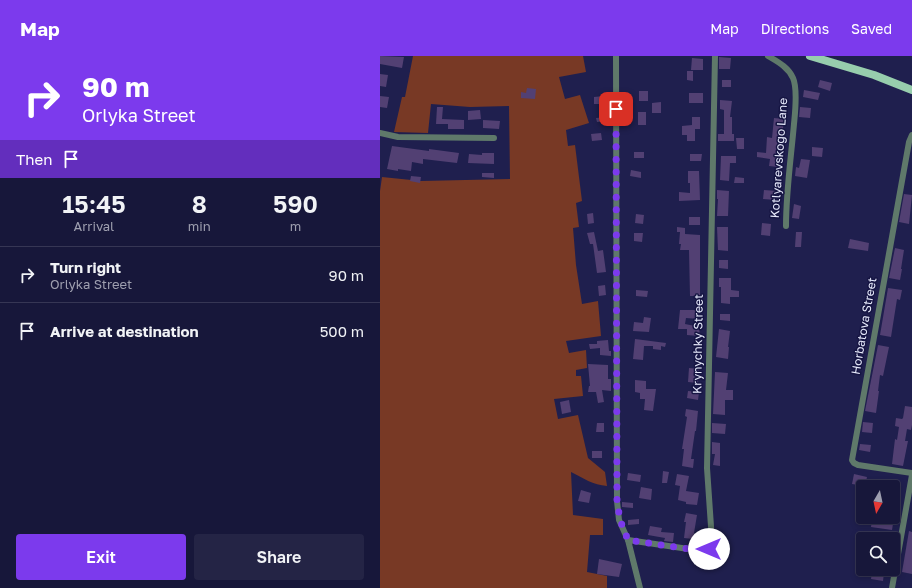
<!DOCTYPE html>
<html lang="en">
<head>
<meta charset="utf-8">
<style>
  :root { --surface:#17173a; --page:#242445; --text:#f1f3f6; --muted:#9e9faf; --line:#363654; --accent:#7c3aed }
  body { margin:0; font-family:"Golos Text",sans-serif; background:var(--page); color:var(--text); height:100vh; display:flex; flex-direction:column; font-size:15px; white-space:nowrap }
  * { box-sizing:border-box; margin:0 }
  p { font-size:13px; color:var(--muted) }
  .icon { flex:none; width:22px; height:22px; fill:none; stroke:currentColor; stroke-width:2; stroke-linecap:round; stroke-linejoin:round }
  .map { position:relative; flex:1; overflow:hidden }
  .details { display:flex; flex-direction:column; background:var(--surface); width:380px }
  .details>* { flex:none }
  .hud { background:#7c3aed; color:#fff; overflow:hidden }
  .needle { width:26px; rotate:189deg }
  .fabs { position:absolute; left:476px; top:424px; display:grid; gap:8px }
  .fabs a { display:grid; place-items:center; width:44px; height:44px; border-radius:4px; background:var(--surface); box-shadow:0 2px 6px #0003,0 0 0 1px var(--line); font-size:20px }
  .pin { position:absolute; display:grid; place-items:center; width:34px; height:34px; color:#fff; margin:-17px; border-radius:8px; box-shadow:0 2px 6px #0006 }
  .me { position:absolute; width:44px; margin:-22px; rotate:270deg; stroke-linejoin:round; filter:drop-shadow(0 0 3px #0008) }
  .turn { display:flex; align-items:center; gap:14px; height:84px; padding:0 16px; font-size:18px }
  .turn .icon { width:52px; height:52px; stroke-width:2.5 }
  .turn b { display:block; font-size:28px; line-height:34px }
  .then { display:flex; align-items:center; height:38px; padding:0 16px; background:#0003; gap:8px; font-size:15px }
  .eta { display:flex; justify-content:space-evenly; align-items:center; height:68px; text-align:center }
  .eta b { font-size:24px; font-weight:600; line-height:28px }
  .primary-button { display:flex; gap:8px; margin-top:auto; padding:8px 16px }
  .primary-button a { flex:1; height:46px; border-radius:4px; background:var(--accent); color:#fff; font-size:16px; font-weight:600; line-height:46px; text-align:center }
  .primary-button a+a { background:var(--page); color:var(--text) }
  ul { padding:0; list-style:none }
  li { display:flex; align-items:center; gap:12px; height:56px; padding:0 16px; border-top:1px solid var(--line) }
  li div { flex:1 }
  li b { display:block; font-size:15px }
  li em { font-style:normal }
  header { display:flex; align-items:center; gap:24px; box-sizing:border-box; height:56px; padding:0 20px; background:var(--accent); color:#fff }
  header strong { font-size:19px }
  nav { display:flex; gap:22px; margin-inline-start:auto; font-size:14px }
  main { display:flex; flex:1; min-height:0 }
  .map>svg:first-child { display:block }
  .green { fill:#783925 }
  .building { fill:#524073 }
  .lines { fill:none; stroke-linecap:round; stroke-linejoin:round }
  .minor { stroke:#5f796a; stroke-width:6 }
  .major { stroke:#97cdad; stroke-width:8 }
  .route { stroke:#7c3aed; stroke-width:7; stroke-dasharray:0 12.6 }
  .labels { text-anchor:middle; stroke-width:3; stroke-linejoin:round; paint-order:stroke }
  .street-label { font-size:12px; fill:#e7eafc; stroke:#161543 }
</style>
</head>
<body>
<header>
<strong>Map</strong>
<nav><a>Map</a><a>Directions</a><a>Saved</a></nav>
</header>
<main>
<section class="details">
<div class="hud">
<div class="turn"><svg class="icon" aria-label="right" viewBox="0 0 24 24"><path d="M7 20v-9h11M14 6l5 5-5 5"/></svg><div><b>90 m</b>Orlyka Street</div></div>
<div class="then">Then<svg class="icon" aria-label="arrive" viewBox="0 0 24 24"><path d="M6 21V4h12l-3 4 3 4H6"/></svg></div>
</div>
<div class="eta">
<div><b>15:45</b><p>Arrival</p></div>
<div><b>8</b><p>min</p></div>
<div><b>590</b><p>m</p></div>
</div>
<ul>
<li><svg class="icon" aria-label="right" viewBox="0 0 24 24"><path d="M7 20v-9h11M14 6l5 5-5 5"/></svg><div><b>Turn right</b><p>Orlyka Street</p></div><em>90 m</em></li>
<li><svg class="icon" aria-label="arrive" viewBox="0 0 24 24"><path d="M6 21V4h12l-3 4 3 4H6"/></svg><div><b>Arrive at destination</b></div><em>500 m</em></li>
</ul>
<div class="primary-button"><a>Exit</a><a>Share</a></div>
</section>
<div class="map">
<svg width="532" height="532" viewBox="0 0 532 532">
  <rect width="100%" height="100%" fill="#1f1f4e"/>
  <path class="green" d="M33 0H203L206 16 179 21 185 43 200 39 209 67 186 74 188 90 195 89 202 145 196 147 199 171 193 172 196 209 202 248 218 245 221 280 186 285 189 297 206 294 207 312 196 314V320H201L203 340 174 343 178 363 198 359 208 402 225 416 227 430C213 429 203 422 191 416L193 459 223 463V479H210L207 516 227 520V532H0V135L2 121 41 125 130 123 129 50 90 51 51 48 48 77 14 76 22 41H25Z"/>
  <g class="building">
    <polygon points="0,0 24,1 22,12 0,8"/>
    <polygon points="339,1 351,2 350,13 339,13"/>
    <polygon points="312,2 323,3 323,14 311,14"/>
    <polygon points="307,15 313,15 313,25 307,24"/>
    <polygon points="0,18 8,19 6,31 0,30"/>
    <rect x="342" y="24" width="9" height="7"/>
    <polygon points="440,24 452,27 450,35 438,31"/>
    <polygon points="147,32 156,33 155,43 141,42 141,36 146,37"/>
    <polygon points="424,34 440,37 438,44 423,41"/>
    <rect x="259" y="35" width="9" height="10"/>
    <rect x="309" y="37" width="14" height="10"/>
    <polygon points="0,40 9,41 7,52 0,51"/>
    <polygon points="224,40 225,48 214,48 214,41"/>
    <polygon points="340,44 352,45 350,61 352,61 352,78 354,78 354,85 338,85 338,78 344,78 344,54 340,53"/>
    <polygon points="281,46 281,57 272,57 272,47"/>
    <polygon points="57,51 63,51 62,63 84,64 84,73 68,73 68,68 56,68"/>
    <polygon points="420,51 431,52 430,62 419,61"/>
    <polygon points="100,54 101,63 88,64 88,55"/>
    <rect x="258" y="56" width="8" height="13"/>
    <polygon points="228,61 228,65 217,66 216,62"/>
    <polygon points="312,61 320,61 320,73 315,73 315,85 307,85 307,79 302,79 302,70 312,69"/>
    <polygon points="394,62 404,63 399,111 389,110 390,103 377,101 377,96 386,97 387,81 392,82"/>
    <polygon points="103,64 120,65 119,73 103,72"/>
    <polygon points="221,77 222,84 212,85 211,78"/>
    <polygon points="356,82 364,82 364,93 357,93"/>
    <polygon points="12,90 49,95 49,93 79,97 77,107 43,103 43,108 32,106 31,115 18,113 18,115 7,113"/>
    <polygon points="432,91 443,92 442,101 432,100"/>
    <rect x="254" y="96" width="10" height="6"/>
    <polygon points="102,97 114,97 114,108 88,107 89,98 102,99"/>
    <polygon points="310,98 322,98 321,105 310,105"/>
    <polygon points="341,100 356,100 356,107 350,107 349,125 340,124"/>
    <polygon points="421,103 430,104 427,122 415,120 416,111 419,112"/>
    <polygon points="251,114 261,116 261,122 250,120"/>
    <polygon points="308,115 319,115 320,144 299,145 299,136 310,137 310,127 308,127"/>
    <polygon points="102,117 114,117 114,122 102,121"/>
    <polygon points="31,120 41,121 40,127 30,125"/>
    <polygon points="355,121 364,122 364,127 354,127"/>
    <polygon points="337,134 349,135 348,160 337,160 338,143 337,143"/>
    <polygon points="384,134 397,135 396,144 383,143"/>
    <polygon points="524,138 532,139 529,168 519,166"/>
    <polygon points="414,148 421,150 419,163 412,162"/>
    <polygon points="213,157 214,167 208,168 207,158"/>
    <polygon points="256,158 264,159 263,168 255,167"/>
    <rect x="309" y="161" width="11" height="8"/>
    <polygon points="382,167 391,168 390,180 381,179"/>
    <polygon points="297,171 305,172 305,178 320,179 320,240 310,240 309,194 300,194 301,188 299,188 300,176 297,176"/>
    <polygon points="337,171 348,171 348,195 338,194"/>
    <polygon points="214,176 218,195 223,194 226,216 217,217 213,188 210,188 207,177"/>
    <polygon points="416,176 422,176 421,191 415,191"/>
    <polygon points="254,177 263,177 262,186 254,185"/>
    <polygon points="470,183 489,187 488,195 468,192"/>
    <polygon points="515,192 524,194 521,213 522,213 520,224 509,222"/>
    <polygon points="339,204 348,204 348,213 339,212"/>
    <polygon points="339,222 351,222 351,234 359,235 359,241 350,241 350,248 341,247 341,231 339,231"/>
    <polygon points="225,229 226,239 219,240 218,230"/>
    <polygon points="508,232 522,234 520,244 517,243 511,281 500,279"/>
    <polygon points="256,234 268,235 267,241 256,240"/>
    <polygon points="300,254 319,254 319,263 306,262 305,268 320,271 319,280 307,279 307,273 298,273"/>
    <polygon points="340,258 350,258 350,265 340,264"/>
    <polygon points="264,261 271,262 269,276 253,275 254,266 263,267"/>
    <polygon points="339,273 350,275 348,291 349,291 348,303 336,301"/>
    <polygon points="255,283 286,287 285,291 281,290 281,294 273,293 273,290 264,290 263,304 253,303"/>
    <polygon points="228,284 229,295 231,295 231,300 220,299 220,292 210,293 209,288 217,288 217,285"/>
    <polygon points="498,289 509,291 503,320 500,319 498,335 499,335 496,357 485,355"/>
    <polygon points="208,308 228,309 228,323 231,323 231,335 222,334 224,346 218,347 216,336 208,336 209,330 210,330"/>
    <polygon points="309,312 319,313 318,327 308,326"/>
    <polygon points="335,316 348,317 346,334 353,334 353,344 345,344 345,359 333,358"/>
    <polygon points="255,324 266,325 266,333 276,333 273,355 264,354 265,343 260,343 260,337 255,336"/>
    <polygon points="308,335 319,336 318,344 307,342"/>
    <polygon points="189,344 191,356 182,358 180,346"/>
    <polygon points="525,350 532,351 532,369 531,374 527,373 525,385 528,385 523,410 512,408 515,383 517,384 519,371 515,370 516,362 522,363 523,362"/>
    <polygon points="306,353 318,355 316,375 315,375 311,403 314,403 313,412 302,410 304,393 302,393 307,361 305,360"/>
    <polygon points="483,366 493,367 492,377 482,376"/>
    <polygon points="217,367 224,367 224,376 216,376"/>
    <polygon points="332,367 346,368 345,378 332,377"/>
    <polygon points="332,386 340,387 340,410 333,409 335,398 332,398"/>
    <polygon points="480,388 491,389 490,396 479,394"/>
    <rect x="212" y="395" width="10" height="7"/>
    <polygon points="283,415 289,416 287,427 282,427"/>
    <polygon points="248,417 261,419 260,426 247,424"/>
    <polygon points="297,418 309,420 306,435 319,437 317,449 306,448 306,446 298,444 300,430 295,429"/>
    <polygon points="474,418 487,421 485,430 472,428"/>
    <polygon points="261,431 272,433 271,444 259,442"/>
    <polygon points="201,434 211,437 209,447 198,445"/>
    <polygon points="242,446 253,447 253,452 242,451"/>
    <polygon points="306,457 317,459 313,483 304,482 306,466 304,466"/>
    <polygon points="503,461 514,462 512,474 491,471 492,463 502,465"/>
    <polygon points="259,463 259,468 248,469 248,464"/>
    <polygon points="270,470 282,472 281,476 294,477 293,486 284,485 285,482 268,479"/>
    <polygon points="529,475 532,476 532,518 522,516"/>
    <polygon points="219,503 242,508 239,521 217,518"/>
    <polygon points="492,516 504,517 503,525 491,523"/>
  </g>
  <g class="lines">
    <g class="minor">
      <polyline points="236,0 237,445 239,464 248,484 260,532"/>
      <path d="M388 0C398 6 408 11 413 22 418 33 415 57 414 68 411 102 406 136 406 170"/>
      <polyline points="0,77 18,81 114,82"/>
      <polyline points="532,79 529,86 472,404 474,407 478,409 532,417"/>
      <polyline points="248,484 322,495 329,493 332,485 327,412 335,0"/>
      <polyline points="512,532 532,419"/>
    </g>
    <polyline class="major" points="430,0 494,19 532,34"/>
  </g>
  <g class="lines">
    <polyline class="route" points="236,53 237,445 240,464 248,484 322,495 329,493"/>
  </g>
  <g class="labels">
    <g class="street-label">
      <text transform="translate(399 102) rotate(-86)" y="4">Kotlyarevskogo Lane</text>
      <text transform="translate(484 270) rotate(-80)" y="4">Horbatova Street</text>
      <text transform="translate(318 288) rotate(-89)" y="4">Krynychky Street</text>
    </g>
  </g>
</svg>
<div class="fabs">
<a><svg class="needle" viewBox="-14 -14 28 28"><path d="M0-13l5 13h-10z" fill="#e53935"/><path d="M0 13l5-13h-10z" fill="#9e9faf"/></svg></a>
<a><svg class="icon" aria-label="search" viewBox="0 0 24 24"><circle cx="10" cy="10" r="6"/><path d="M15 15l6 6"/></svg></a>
</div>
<div class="pin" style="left:236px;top:53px;background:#d93025"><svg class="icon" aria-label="arrive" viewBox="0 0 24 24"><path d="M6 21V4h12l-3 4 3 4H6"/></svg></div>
<svg class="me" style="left:329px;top:493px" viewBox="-20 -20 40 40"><circle r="19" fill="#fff"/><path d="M0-13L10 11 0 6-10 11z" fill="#7c3aed"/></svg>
</div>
</main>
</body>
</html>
